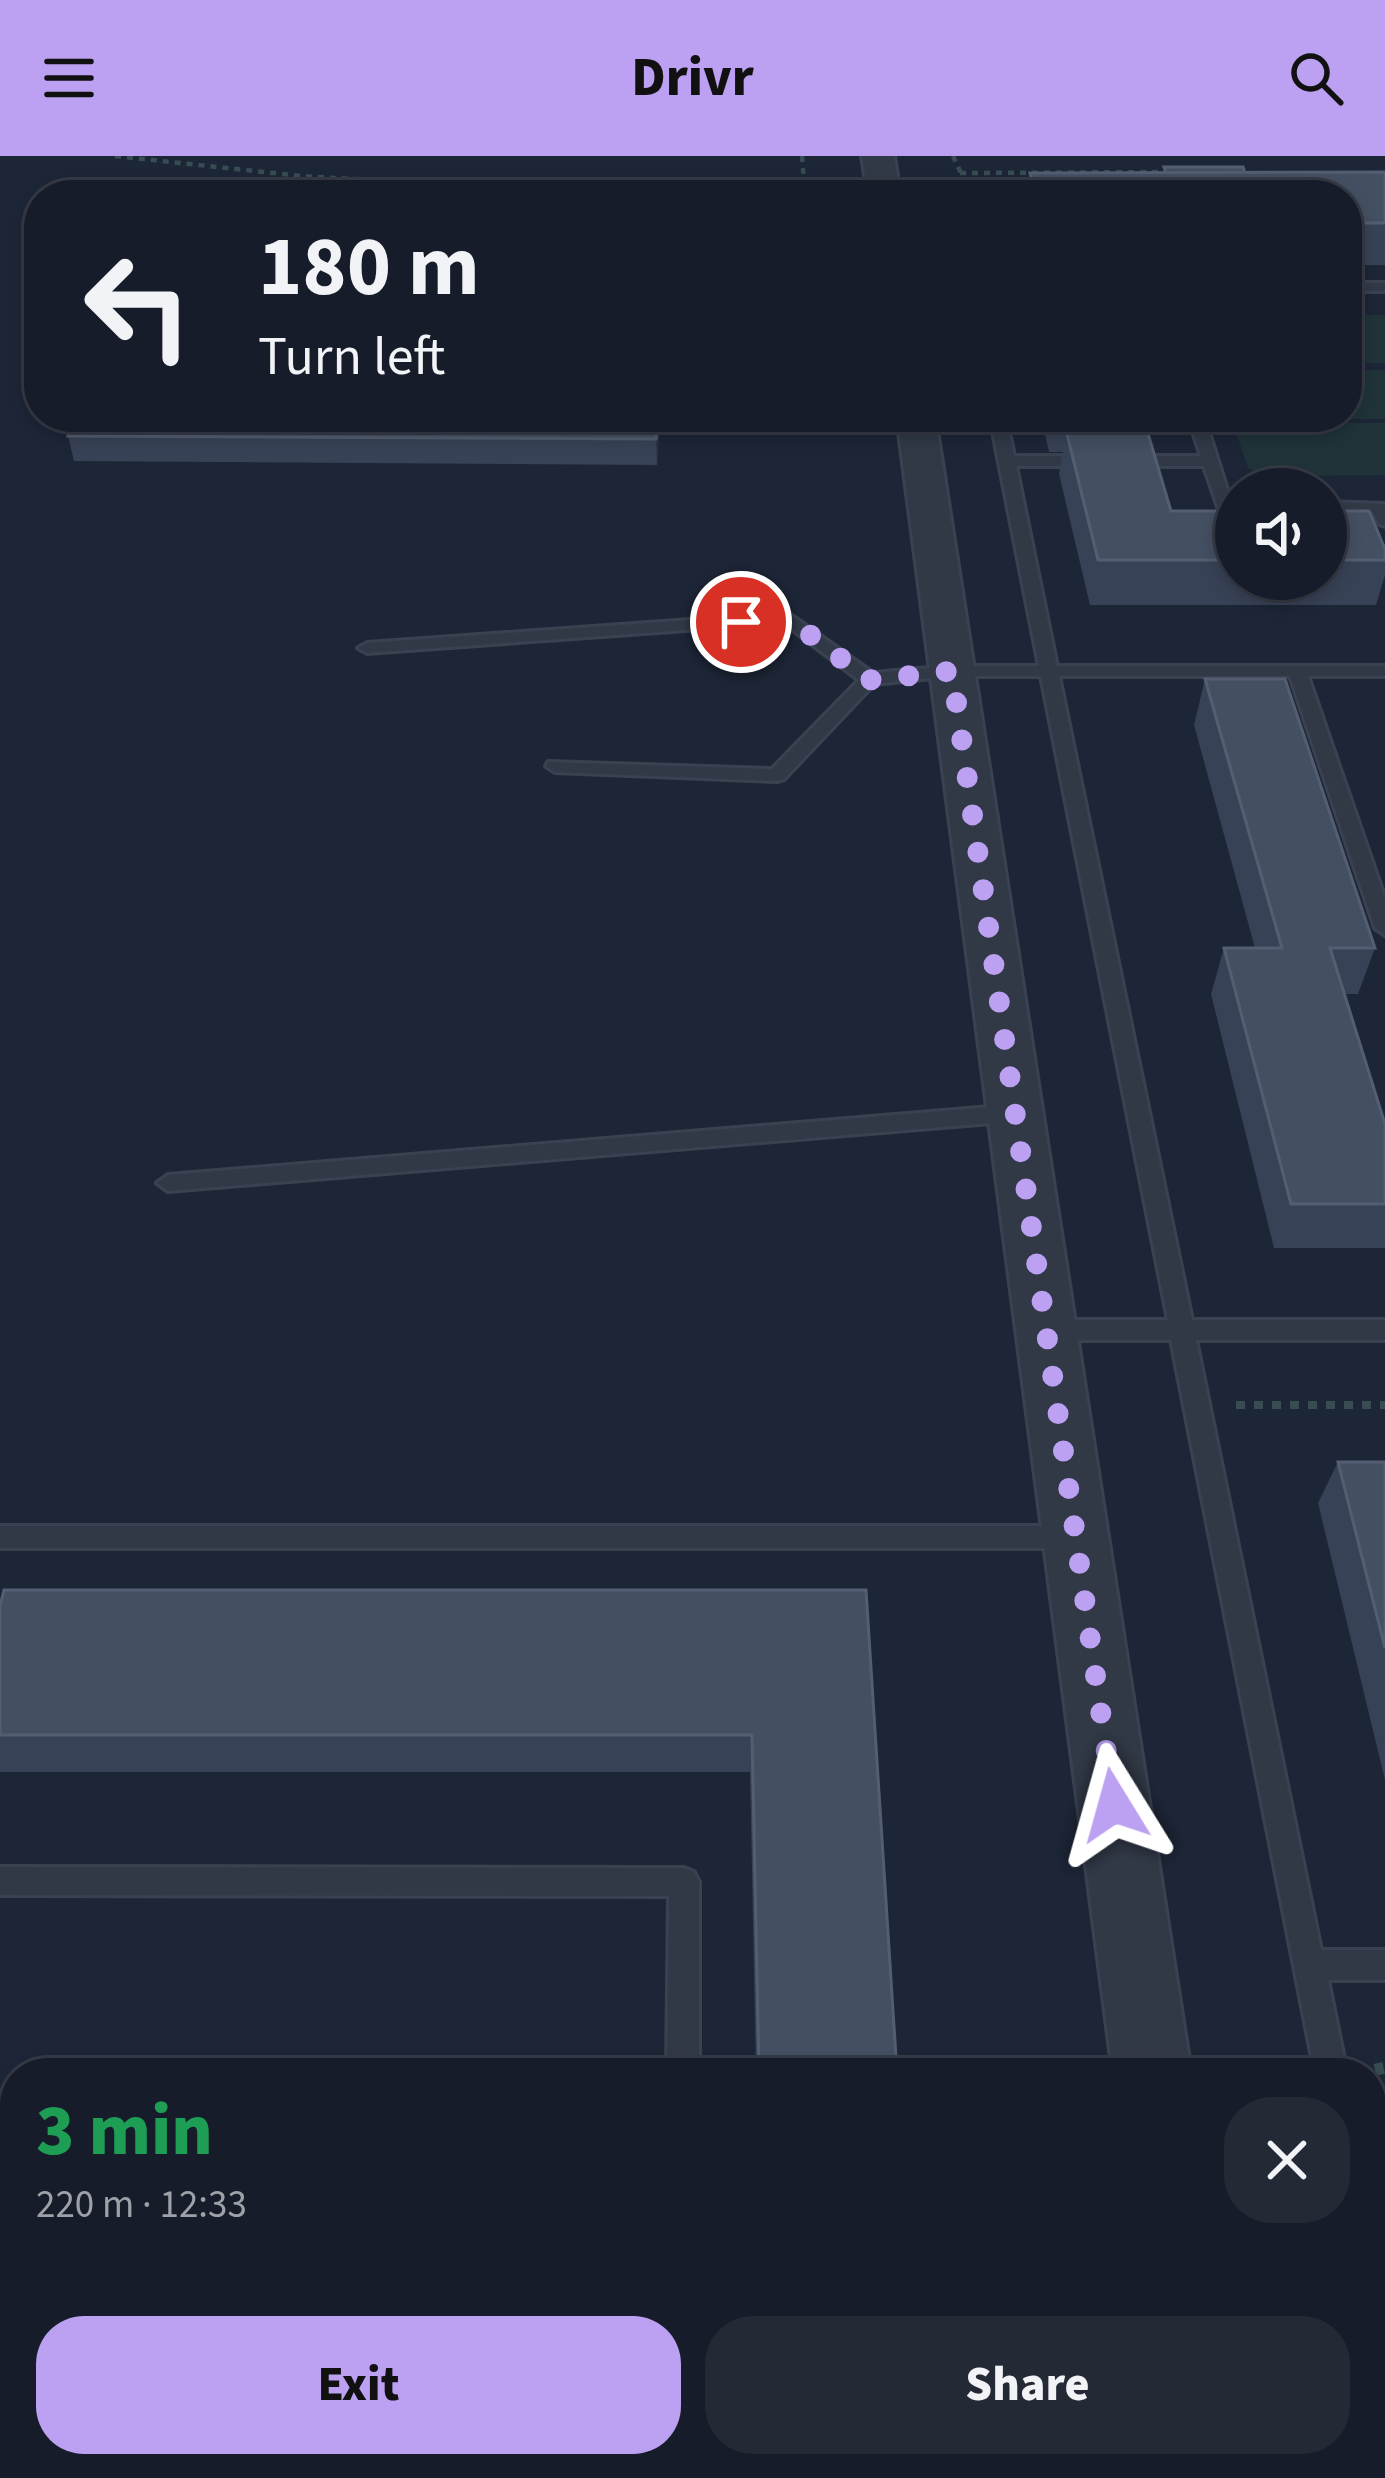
<!DOCTYPE html>
<html lang="en">
<head>
<meta charset="utf-8">
<style>
  :root { --surface:#161c29; --page:#232935; --text:#f1f3f6; --muted:#9ea1a8; --line:#353a46; --accent:#bca0f2 }
  body { margin:0; font-family:"Source Sans 3",sans-serif; background:var(--page); color:var(--text); height:100vh; display:flex; flex-direction:column; font-size:45px; white-space:nowrap }
  * { box-sizing:border-box; margin:0 }
  p { font-size:39px; color:var(--muted) }
  .icon { flex:none; width:66px; height:66px; fill:none; stroke:currentColor; stroke-width:2; stroke-linecap:round; stroke-linejoin:round }
  .map { position:relative; flex:1; overflow:hidden }
  .sheet { position:absolute; left:0px; top:1902px; width:1386px; height:420px; display:flex; flex-direction:column; background:var(--surface); border-radius:48px 48px 0 0; box-shadow:0 6px 18px #0003,0 0 0 3px var(--line) }
  .sheet>* { flex:none }
  .top-card { position:absolute; left:24px; top:24px; width:1338px; height:252px; border-radius:48px; box-shadow:0 6px 18px #0003,0 0 0 3px var(--line); background:#161c29; color:var(--text); overflow:hidden }
  .buttons { position:absolute; left:1215px; top:312px; display:grid; gap:24px }
  .buttons a { display:grid; place-items:center; width:132px; height:132px; border-radius:50%; background:var(--surface); box-shadow:0 6px 18px #0003,0 0 0 3px var(--line); font-size:60px }
  .pin { position:absolute; display:grid; place-items:center; width:102px; height:102px; color:#fff; margin:-51px; border:6px solid #fff; border-radius:50%; box-shadow:0 3px 12px #0007 }
  .me { position:absolute; width:132px; margin:-66px; rotate:352deg; stroke-linejoin:round; filter:drop-shadow(0 0 9px #0008) }
  .turn { display:flex; align-items:center; gap:42px; height:252px; padding:0 36px; font-size:54px }
  .turn .icon { width:156px; height:156px; stroke-width:2.5 }
  .turn b { display:block; font-size:84px; line-height:102px }
  .round { display:grid; place-items:center; flex:none; width:126px; height:126px; border-radius:48px; background:var(--page) }
  .overview { display:flex; align-items:center; justify-content:space-between; height:204px; padding:0 36px }
  h1 { font-size:72px; font-weight:800; line-height:90px; color:#1e9e55 }
  .cta { display:flex; gap:24px; margin-top:auto; padding:24px 36px }
  .cta a { flex:1; height:138px; border-radius:48px; background:var(--accent); color:#111; font-size:48px; font-weight:800; line-height:138px; text-align:center }
  .cta a+a { background:var(--page); color:var(--text) }
  header { display:flex; justify-content:space-between; align-items:center; height:156px; padding:0 36px; background:var(--accent); color:#111; font-size:54px; font-weight:800 }
  .map>svg:first-child { display:block }
  .green { fill:#1f3338 }
  .lines { fill:none; stroke-linecap:round; stroke-linejoin:round }
  .service-casing { stroke:#3a4251; stroke-width:6 }
  .tertiary-casing { stroke:#3a4251; stroke-width:6 }
  .path-far2 { stroke:#374d51; stroke-width:4.5; stroke-dasharray:6 6; stroke-linecap:butt }
  .path-far1 { stroke:#374d51; stroke-width:8; stroke-dasharray:9 9; stroke-linecap:butt }
  .path { stroke:#374d51; stroke-width:9; stroke-dasharray:12 12; stroke-linecap:butt }
  .service { fill:#313947; fill-rule:evenodd }
  .tertiary { fill:#313947; fill-rule:evenodd }
  .wall { fill:#384256 }
  .shaded-wall { fill:#283245 }
  .building { fill:#444f62; stroke:#545e72; stroke-width:3 }
  .route { stroke:#bca0f2; stroke-width:21; stroke-dasharray:0 37.8 }
</style>
</head>
<body>
<header><svg class="icon" aria-label="menu" viewBox="0 0 24 24"><path d="M4 6h16M4 12h16M4 18h16"/></svg>Drivr<svg class="icon" aria-label="search" viewBox="0 0 24 24"><circle cx="10" cy="10" r="6"/><path d="M15 15l6 6"/></svg></header>
<div class="map">
<svg width="1385" height="2322" viewBox="0 0 1385 2322">
  <rect width="100%" height="100%" fill="#1d2637"/>
  <g class="green">
    <rect x="1347" y="159" width="38" height="48"/>
    <polygon points="1347,214 1385,214 1385,263 1245,263 1347,261"/>
    <polygon points="1233,267 1385,267 1385,319 1265,320 1248,312"/>
  </g>
  <g class="lines">
    <g class="service-casing">
      <g id="service">
        <rect x="1347" y="127" width="38" height="8"/>
        <polygon points="990,261 1006,261 1014,300 1094,300 1102,305 1094,310 1016,310 1057,510 1385,510 1385,520 1308,520 1385,743 1385,779 1375,772 1290,520 1059,520 1192,1164 1385,1164 1385,1184 1196,1184 1321,1794 1385,1794 1385,1824 1328,1824 1347,1917 1315,1917 1171,1184 1048,1184 1039,1181 1036,1174 1039,1167 1048,1164 1168,1164 1041,520 952,520 874,528 784,623 777,625 555,616 546,610 548,606 772,613 859,524 784,467 367,497 358,492 367,487 788,457 873,517 952,510 1039,510"/>
        <polygon points="1188,261 1204,261 1231,346 1236,346 1236,356 1219,354 1204,310 1129,310 1121,305 1129,300 1201,300"/>
        <polygon points="1326,346 1385,348 1385,370 1379,368 1373,356 1326,356"/>
        <polygon points="1015,949 1026,957 1015,965 168,1035 157,1027 168,1019"/>
        <polygon points="0,1370 1073,1370 1082,1373 1086,1381 1082,1389 1073,1392 0,1392"/>
        <polygon points="0,1711 684,1712 694,1716 699,1726 699,1917 667,1917 669,1740 0,1739"/>
        <polygon points="1371,2098 1385,2108 1385,2202 1371,2192"/>
      </g>
    </g>
    <g class="tertiary-casing">
      <g id="tertiary">
        <polygon points="862,0 894,0 900,39 868,39"/>
        <polygon points="897,261 935,261 1191,1917 1113,1917"/>
        <polygon points="1164,2307 1252,2307 1254,2322 1166,2322"/>
      </g>
    </g>
    <g class="path-far2">
      <polyline points="115,0 301,20 633,39"/>
      <polyline points="802,0 805,39"/>
      <polyline points="953,0 971,39"/>
      <polyline points="960,17 1169,16"/>
    </g>
    <polyline class="path-far1" points="1236,1249 1385,1249"/>
    <polyline class="path" points="1378,1907 1385,1939"/>
    <use href="#service" class="service"/>
    <use href="#tertiary" class="tertiary"/>
  </g>
  <g class="wall">
    <polygon points="1164,11 1245,17 1385,16 1385,109 1347,109 1347,39 998,39 1000,29 1028,29 1030,17 1163,17"/>
    <polygon points="76,261 660,261 657,309 74,305 68,280"/>
    <polygon points="1041,261 1143,261 1140,274 1171,355 1236,355 1236,423 1326,423 1326,355 1385,393 1385,419 1376,449 1090,449 1059,318 1063,296 1049,296"/>
    <polygon points="1205,523 1375,792 1358,838 1345,838 1385,968 1385,1092 1274,1092 1211,838 1224,792 1255,792 1194,569"/>
    <polygon points="1338,1306 1385,1306 1385,1624 1318,1347"/>
    <polygon points="866,1434 897,1917 756,1917 750,1616 0,1616 0,1450"/>
  </g>
  <polygon class="shaded-wall" points="658,261 660,261 657,309 656,283"/>
  <g class="building">
    <polygon points="1164,11 1243,11 1245,17 1166,17"/>
    <polygon points="1385,16 1385,67 1347,67 1347,39 1002,39 1000,29 1033,29 1030,17"/>
    <polygon points="76,261 658,261 656,283 68,280"/>
    <polygon points="1066,274 1147,274 1171,355 1236,355 1236,404 1098,404"/>
    <polygon points="1326,355 1369,355 1385,393 1385,404 1326,404"/>
    <polygon points="1205,523 1285,523 1375,792 1330,792 1385,968 1385,1048 1291,1048 1224,792 1282,792"/>
    <polygon points="1338,1306 1385,1306 1385,1492"/>
    <polygon points="4,1434 866,1434 897,1917 759,1917 752,1579 0,1579 0,1450"/>
    <polygon points="767,2307 922,2307 923,2322 768,2322"/>
  </g>
  <g class="lines">
    <polyline class="route" points="741,466 788,462 869,524 952,515 1114,1649"/>
  </g>
</svg>
<div class="buttons">
<a><svg class="icon" aria-label="sound" viewBox="0 0 24 24"><path d="M4 9h4l5-4v14l-5-4H4zM17 9q2 3 0 6"/></svg></a>
</div>
<div class="pin" style="left:741px;top:466px;background:#d93025"><svg class="icon" aria-label="arrive" viewBox="0 0 24 24"><path d="M6 21V4h12l-3 4 3 4H6"/></svg></div>
<svg class="me" style="left:1114px;top:1649px" viewBox="-20 -20 40 40"><path d="M0-17L14 15 0 8-14 15z" fill="#bca0f2" stroke="#fff" stroke-width="4"/></svg>
<div class="top-card">
<div class="turn"><svg class="icon" aria-label="left" viewBox="0 0 24 24"><path d="M17 20v-9H6M10 6l-5 5 5 5"/></svg><div><b>180 m</b>Turn left</div></div>
</div>
<section class="sheet">
<div class="overview"><div><h1>3 min</h1><p>220 m · 12:33</p></div><a class="round"><svg class="icon" aria-label="close" viewBox="0 0 24 24"><path d="M6 6l12 12M18 6L6 18"/></svg></a></div>
<div class="cta"><a>Exit</a><a>Share</a></div>
</section>
</div>
</body>
</html>
